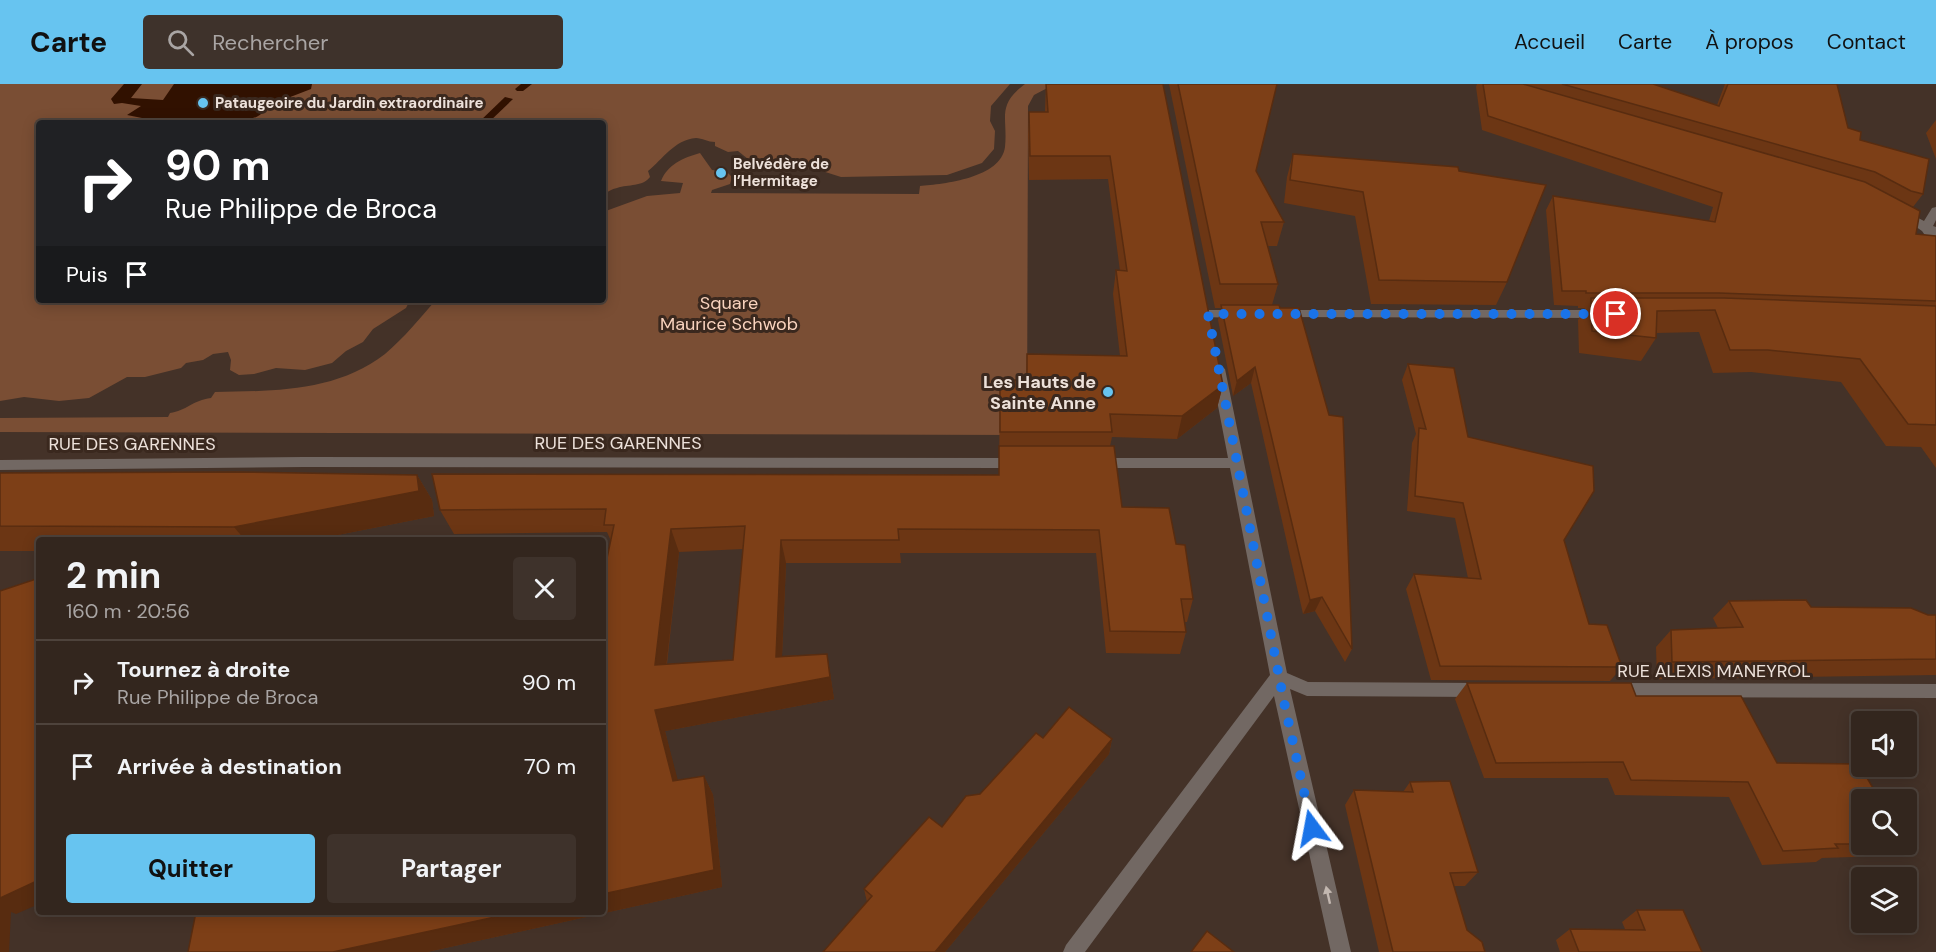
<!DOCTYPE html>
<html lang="fr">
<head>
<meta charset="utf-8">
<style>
  :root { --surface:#33261e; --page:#3e322b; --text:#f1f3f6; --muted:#a9a5a4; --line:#4e433c; --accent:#67c4f0 }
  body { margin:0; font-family:"DM Sans",sans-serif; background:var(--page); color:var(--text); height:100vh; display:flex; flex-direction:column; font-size:22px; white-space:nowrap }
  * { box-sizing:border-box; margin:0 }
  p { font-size:20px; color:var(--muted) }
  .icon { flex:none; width:33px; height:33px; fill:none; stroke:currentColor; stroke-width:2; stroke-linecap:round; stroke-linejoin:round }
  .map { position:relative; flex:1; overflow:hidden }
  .sheet { position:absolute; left:36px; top:453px; width:570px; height:378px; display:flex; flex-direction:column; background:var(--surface); border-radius:6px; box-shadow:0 3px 15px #0003,0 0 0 2px var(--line) }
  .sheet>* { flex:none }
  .hud { position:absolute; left:36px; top:36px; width:570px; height:183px; border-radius:6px; box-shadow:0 3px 15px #0003,0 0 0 2px var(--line); background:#202124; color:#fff; overflow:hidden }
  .fabs { position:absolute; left:1851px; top:627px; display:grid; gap:12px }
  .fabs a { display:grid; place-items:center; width:66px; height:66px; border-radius:6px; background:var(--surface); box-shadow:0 3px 15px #0003,0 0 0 2px var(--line); font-size:30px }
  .pin { position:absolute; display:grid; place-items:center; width:51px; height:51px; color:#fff; margin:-26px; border:3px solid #fff; border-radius:50%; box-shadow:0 2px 6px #0007 }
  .me { position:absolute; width:66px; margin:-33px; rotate:347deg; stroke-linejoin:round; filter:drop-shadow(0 0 4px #0008) }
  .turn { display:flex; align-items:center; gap:21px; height:126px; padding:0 30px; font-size:27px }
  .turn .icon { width:78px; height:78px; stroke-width:2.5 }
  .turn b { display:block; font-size:42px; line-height:51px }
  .then { display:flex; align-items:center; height:57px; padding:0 30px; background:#0003; gap:12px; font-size:22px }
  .round { display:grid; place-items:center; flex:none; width:63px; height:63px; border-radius:6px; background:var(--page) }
  .summary { display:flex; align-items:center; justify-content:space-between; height:102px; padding:0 30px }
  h1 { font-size:36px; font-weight:700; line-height:45px }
  .action { display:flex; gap:12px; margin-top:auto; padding:12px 30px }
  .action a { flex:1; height:69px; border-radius:6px; background:var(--accent); color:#111; font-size:24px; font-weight:700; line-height:69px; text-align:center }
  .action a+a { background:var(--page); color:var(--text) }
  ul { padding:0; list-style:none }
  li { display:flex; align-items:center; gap:18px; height:84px; padding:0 30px; border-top:2px solid var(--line) }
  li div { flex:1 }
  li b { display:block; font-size:22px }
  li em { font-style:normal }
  header { display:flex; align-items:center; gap:36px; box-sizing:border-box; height:84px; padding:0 30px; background:var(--accent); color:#111 }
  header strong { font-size:28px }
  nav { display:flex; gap:33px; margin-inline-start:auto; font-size:21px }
  .search { width:420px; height:54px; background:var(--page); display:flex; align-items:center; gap:15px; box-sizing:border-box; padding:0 21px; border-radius:6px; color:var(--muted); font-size:22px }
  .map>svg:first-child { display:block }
  .green { fill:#7a4e34 }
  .water { fill:#311100 }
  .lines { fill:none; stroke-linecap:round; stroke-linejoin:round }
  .stream { fill:#311100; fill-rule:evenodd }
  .minor { fill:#726863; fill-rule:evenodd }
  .wall { fill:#6c3614; fill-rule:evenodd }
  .shaded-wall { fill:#582c10 }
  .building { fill:#7d3f17; stroke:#582c10; stroke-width:1.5; fill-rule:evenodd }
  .oneway { fill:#c2b7b0 }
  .route { stroke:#1a73e8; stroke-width:10; stroke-dasharray:0 18 }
  .poi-dot { fill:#67c4f0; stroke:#3a281e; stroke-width:2 }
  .labels { text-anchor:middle; stroke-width:6; stroke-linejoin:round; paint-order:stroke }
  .far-poi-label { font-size:15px; font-weight:bold; fill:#ede1da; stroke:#3a281e; text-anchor:start }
  .park-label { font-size:18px; fill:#f9d3be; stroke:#3a281e }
  .poi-label { font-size:18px; font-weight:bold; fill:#ede1da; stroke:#3a281e; text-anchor:end }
  .street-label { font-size:18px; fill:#ede1da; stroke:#3a281e }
</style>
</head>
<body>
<header>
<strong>Carte</strong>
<div class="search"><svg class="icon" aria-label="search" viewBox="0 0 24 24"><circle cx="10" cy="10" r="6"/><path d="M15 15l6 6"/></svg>Rechercher</div>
<nav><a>Accueil</a><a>Carte</a><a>À propos</a><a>Contact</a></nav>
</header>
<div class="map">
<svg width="1936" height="868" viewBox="0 0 1936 868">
  <rect width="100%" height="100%" fill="#443228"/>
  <g class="green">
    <path d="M0 0H1010L991 22 990 37 995 47 994 65 982 79 947 91 841 93 819 86 800 83 774 84 753 79 738 67 728 68 715 62V58C708 58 702 54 696 54 674 56 663 75 648 87L650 93C642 103 629 100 617 104 612 105 607 108 603 111V39H39V216H410L406 224 373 245 363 258 346 267 332 279 305 286 276 284 254 290 239 291 230 286 231 276 228 268 213 270 203 276 186 279 181 284 145 293H127L89 314 59 317 24 313 0 317Z"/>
    <path d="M1025 0H1055L1034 11 1028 22 1027 351 0 348V334L168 333 170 329C186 327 193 316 211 314L215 308C273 307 336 308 385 270 404 254 420 234 436 216H603V128L647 112 680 109 683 99 661 97C668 80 683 74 700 69L712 86 727 88 732 93 730 100 712 106 711 109 919 110 920 102C944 100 1001 94 1005 63 1008 33 996 22 1025 0Z"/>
  </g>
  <path class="water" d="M124 0H142L131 14 163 16 174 0H312L311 5 267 22C260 35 252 35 237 36L235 39H153L152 36 127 31 141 22 122 19 114 20 111 15Z"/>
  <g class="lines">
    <g class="stream">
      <polygon points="521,0 532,0 523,7 517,7 515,5"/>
      <polygon points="505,13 513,15 488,39 478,39"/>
    </g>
    <g class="minor">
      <polygon points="1936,123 1936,136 1933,142 1936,143 1936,162 1932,161 1922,147 1895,128 1901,125 1924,137 1932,124"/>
      <polygon points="1208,226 1238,226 1244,230 1238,234 1204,233 1202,230 1204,227"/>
      <polygon points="1280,226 1601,226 1607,230 1601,234 1276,233 1274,230 1276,227"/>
      <polygon points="1218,280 1225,285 1287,589 1308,598 1481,599 1487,601 1489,606 1487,611 1481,613 1307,612 1290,605 1351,868 1331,868 1274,612 1085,868 1063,868 1066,861 1270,591 1230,384 1098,384 1091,379 1098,374 1228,374 1211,285"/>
      <polygon points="304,373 1017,374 1024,379 1017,384 304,383 0,386 0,376"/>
      <polygon points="1613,599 1936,600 1936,614 1613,613 1607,611 1605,606 1607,601"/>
    </g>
  </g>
  <g class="wall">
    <path d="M1046 0H1163L1223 301 1217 324 1177 355 1112 353 1110 362 1122 423 1176 460 1193 515 1187 538H1185L1186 548 1180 570 1106 569 1096 469H900L901 479H786L782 572 827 570 834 615 665 647 677 696 704 692 713 711 722 803 427 868H188L603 828 611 457 607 448 454 450 440 426 999 391 1000 296H1026L1027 270 1120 272 1113 210 1116 186 1120 187 1108 95 1029 96 1028 51 1029 28H1045ZM743 465 733 576 667 580 679 468Z"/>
    <polygon points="1169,0 1277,0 1256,87 1284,138 1277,162 1268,162 1278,200 1272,221 1352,565 1345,578 1315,527 1303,530 1251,299 1233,312 1218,236 1221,224 1215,224"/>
    <polygon points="1477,0 1653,0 1717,21 1725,0 1837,0 1848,44 1860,56 1923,110 1913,123 1916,150 1936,152 1936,384 1921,363 1886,362 1841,298 1751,288 1713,289 1699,248 1656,249 1656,254 1641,277 1579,269 1578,236 1585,224 1578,224 1578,222 1554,221 1546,126 1553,112 1709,137 1713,123 1482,46 1476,3"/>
    <polygon points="1936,36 1936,75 1926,49"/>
    <polygon points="1293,70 1459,87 1507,198 1496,221 1371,220 1355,132 1284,119 1287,93"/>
    <polygon points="1408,280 1468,353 1564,456 1589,540 1622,583 1610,597 1431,596 1406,505 1414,490 1468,494 1455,434 1407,427 1412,359 1416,350 1402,296"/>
    <polygon points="0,389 417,391 432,416 434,432 312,456 39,456 39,467 0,467"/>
    <polygon points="1729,517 1811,523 1936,531 1936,591 1657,595 1656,563 1671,546 1718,544 1713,534"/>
    <polygon points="1467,599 1636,612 1777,679 1862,716 1862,760 1902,760 1882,772 1822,774 1816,778 1762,781 1729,713 1615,711 1608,694 1484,694 1455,615"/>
    <polygon points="1043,654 1112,655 1109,670 945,868 823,868 867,818 864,805 942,743 980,710"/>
    <polygon points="1410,698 1478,788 1465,802 1454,802 1467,846 1485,868 1379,868 1345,721 1354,706 1403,708"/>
    <polygon points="1637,826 1702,868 1560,868 1556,856 1570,845 1625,845 1622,838"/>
  </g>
  <g class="shaded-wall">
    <polygon points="1255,283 1251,299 1233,312 1237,297"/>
    <polygon points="1223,301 1217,324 1177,355 1182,332"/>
    <polygon points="417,391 432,416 434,432 312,456 245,456 234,443"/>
    <polygon points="671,445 679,468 664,602 655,581"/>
    <polygon points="781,456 786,479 781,595 776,573"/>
    <polygon points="1322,513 1315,527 1303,530 1310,516"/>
    <polygon points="827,570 834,615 665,647 683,716 673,697 655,626"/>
    <polygon points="1112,655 1109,670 945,868 935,868"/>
    <polygon points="704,692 713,711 722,803 427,868 333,868 518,828 603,828 603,810"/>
    <polygon points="39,796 39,820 16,830 11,828 9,868 0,868 0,808"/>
  </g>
  <g class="building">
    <polygon points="1046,0 1163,0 1223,301 1182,332 1110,330 1112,348 1000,348 1000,296 1027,296 1027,270 1127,272 1116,186 1127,187 1110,72 1030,72 1029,28 1048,28"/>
    <polygon points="1178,0 1277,0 1256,87 1284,138 1261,138 1278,200 1220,200"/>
    <polygon points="1483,0 1523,0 1865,98 1920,127 1916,150 1936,152 1936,217 1719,209 1586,209 1586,207 1562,207 1553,112 1715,138 1722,109 1488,32"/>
    <polygon points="1562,0 1653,0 1719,22 1728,0 1837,0 1848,44 1861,48 1860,56 1929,75 1923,110 1911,107 1875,88"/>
    <polygon points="1293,70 1458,83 1459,87 1546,101 1507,198 1379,196 1363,108 1290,96"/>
    <polygon points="1591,214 1724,214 1936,222 1936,341 1908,340 1860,275 1768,266 1730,266 1715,226 1657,227 1656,254 1592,247"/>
    <polygon points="1221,221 1279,221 1280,224 1299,224 1329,331 1343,333 1352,565 1322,513 1310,516 1255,283 1237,297"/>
    <polygon points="1408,280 1454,284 1468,353 1593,382 1594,407 1564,456 1589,540 1607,541 1622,583 1440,582 1414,490 1481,495 1463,419 1415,412 1419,344 1426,345"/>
    <path d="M999 362H1114L1122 423 1169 424 1176 460 1185 461 1193 515H1181L1186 548 1110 547 1099 446 898 445 899 456H781L776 573 827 570 830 593 655 626 673 697 704 692 714 786 603 810V493L614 441H604L606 425 440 426 432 390 999 391ZM745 442 733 576 655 581 671 445Z"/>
    <polygon points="238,388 417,391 419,407 234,443 0,442 0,389"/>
    <polygon points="39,494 39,796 0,814 0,507"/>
    <polygon points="1806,516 1811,523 1911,524 1928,531 1936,531 1936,575 1672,578 1671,546 1743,543 1729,517"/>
    <polygon points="1467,599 1631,599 1636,612 1741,612 1777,679 1859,680 1880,716 1862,716 1862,760 1835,760 1838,764 1783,767 1748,698 1631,696 1623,678 1496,679"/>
    <polygon points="1069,623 1112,655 935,868 823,868 872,812 864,805 929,733 942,743 966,712 980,710 1036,649 1043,654"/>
    <polygon points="1450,697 1478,788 1450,789 1467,846 1482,858 1485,868 1393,868 1354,706 1413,708 1410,698"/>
    <polygon points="1637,826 1683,826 1702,868 1579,868 1570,845 1645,846"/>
    <polygon points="196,828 518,828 333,868 188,868"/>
    <polygon points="1207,847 1234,868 1191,868"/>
  </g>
  <defs><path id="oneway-solid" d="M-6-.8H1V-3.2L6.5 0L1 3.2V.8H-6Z" transform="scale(1.5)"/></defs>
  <use class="oneway" href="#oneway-solid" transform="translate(1328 811) rotate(-103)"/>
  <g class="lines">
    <polyline class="route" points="1312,744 1284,618 1208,230 1616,230"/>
  </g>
  <g class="poi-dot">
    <circle cx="203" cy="19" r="6"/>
    <circle cx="721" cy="89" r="6"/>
    <circle cx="1108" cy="308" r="6"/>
  </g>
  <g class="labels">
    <g class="far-poi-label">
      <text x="215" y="24">Pataugeoire du Jardin extraordinaire</text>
      <text x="733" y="85">Belvédère de<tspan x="733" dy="17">l’Hermitage</tspan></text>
    </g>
    <g class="park-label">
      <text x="729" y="225">Square<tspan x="729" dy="21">Maurice Schwob</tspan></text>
    </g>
    <g class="poi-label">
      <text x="1096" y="304">Les Hauts de<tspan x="1096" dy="21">Sainte Anne</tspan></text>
    </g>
    <g class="street-label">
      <text x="618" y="365">RUE DES GARENNES</text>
      <text x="132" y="366">RUE DES GARENNES</text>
      <text x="1714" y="593">RUE ALEXIS MANEYROL</text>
    </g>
  </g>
</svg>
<div class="fabs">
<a><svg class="icon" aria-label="sound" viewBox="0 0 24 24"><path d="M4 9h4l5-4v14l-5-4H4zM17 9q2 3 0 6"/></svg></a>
<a><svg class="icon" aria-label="search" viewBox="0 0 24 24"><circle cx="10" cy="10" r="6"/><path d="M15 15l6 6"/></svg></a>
<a><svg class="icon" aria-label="layers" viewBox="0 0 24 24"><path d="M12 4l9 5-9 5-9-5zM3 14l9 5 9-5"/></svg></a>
</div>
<div class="pin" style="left:1616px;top:230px;background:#d93025"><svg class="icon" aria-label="arrive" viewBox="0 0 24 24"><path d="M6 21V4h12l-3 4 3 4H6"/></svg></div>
<svg class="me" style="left:1312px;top:744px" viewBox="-20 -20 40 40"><path d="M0-17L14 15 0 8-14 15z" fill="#1a73e8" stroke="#fff" stroke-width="4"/></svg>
<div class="hud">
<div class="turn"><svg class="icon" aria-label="right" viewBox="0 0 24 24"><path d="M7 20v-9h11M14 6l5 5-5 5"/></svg><div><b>90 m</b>Rue Philippe de Broca</div></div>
<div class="then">Puis<svg class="icon" aria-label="arrive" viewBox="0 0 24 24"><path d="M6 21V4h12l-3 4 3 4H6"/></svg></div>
</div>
<section class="sheet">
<div class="summary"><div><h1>2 min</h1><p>160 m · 20:56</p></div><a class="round"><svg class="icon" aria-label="close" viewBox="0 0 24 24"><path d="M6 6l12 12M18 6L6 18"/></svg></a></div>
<ul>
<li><svg class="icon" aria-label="right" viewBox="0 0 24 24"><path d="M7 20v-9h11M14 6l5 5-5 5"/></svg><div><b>Tournez à droite</b><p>Rue Philippe de Broca</p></div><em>90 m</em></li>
<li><svg class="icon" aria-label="arrive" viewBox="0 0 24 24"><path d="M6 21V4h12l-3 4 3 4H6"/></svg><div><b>Arrivée à destination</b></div><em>70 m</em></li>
</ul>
<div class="action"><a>Quitter</a><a>Partager</a></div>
</section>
</div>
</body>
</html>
